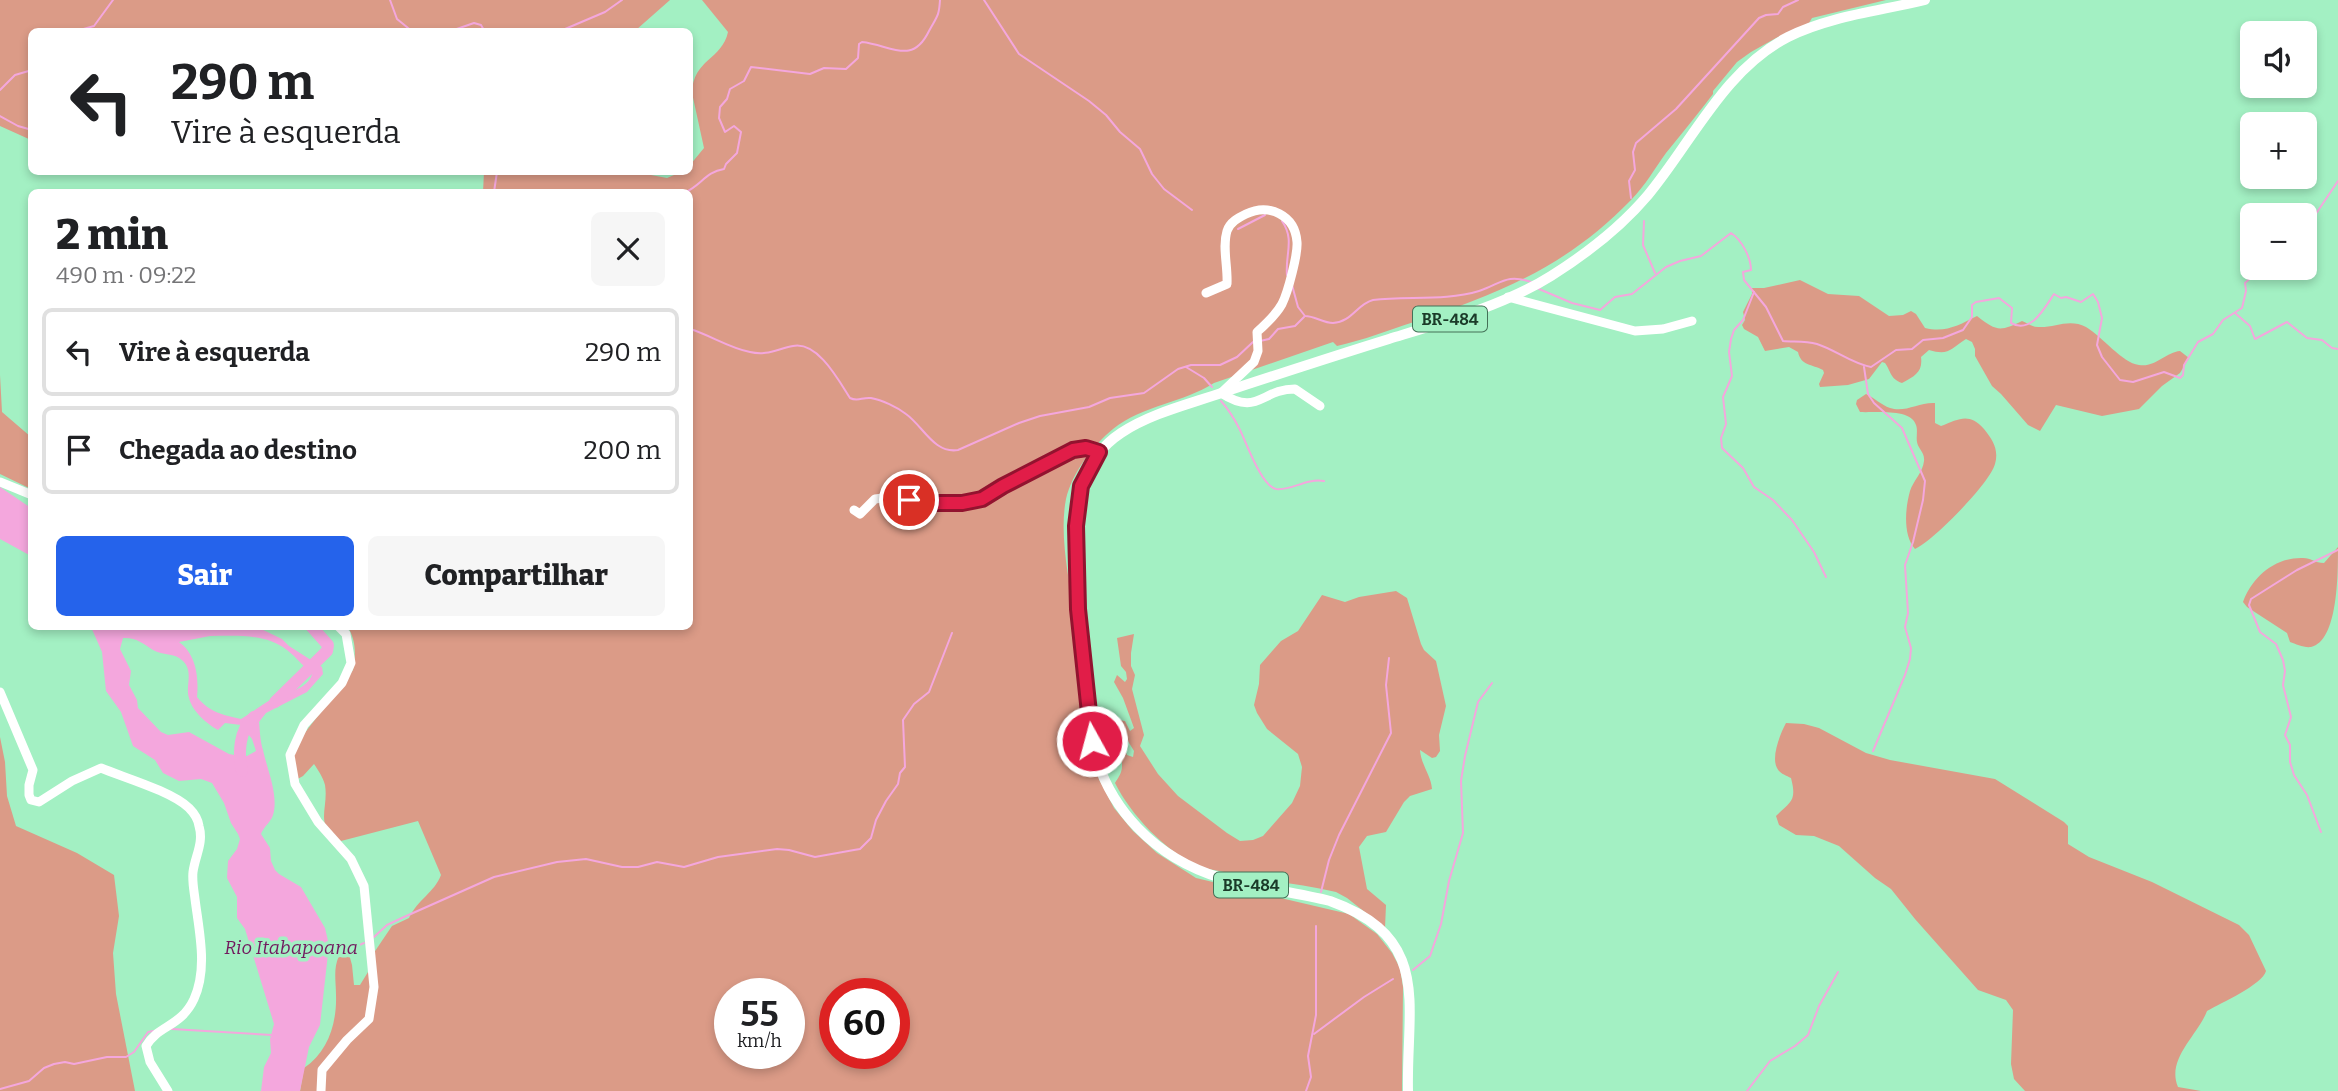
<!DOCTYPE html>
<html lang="pt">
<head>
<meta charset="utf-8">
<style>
  :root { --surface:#fff; --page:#f6f6f6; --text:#202124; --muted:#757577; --line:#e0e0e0; --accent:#2563eb }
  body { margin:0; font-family:Bitter,serif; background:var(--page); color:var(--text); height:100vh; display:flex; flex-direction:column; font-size:26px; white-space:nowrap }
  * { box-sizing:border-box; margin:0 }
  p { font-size:23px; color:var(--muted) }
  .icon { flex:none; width:38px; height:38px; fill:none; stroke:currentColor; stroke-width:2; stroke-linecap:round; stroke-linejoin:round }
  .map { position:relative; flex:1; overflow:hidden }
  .details { position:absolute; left:28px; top:189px; width:665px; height:441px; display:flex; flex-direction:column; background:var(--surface); border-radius:10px; box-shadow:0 4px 10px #0003 }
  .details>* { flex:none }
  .hud { position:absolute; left:28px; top:28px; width:665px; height:147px; border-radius:10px; box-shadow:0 4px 10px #0003; background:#fff; color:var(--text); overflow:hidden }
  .tools { position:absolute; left:2240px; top:21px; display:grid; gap:14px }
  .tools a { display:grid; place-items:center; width:77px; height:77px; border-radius:10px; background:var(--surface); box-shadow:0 4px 10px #0003; font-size:35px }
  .speed { position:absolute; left:714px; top:978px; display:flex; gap:14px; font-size:35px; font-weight:700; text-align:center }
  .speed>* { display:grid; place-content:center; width:91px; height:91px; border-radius:50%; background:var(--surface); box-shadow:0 4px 10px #0003; line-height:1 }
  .speed small { font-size:18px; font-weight:400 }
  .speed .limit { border:10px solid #d22; background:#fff; color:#111 }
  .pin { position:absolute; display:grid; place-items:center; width:60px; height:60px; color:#fff; margin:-30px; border:4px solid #fff; border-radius:50%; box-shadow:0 2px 7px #0007 }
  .me { position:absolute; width:77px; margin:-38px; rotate:353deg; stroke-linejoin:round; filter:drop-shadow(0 0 5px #0008) }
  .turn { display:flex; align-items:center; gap:24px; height:147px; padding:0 28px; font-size:32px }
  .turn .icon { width:91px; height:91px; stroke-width:2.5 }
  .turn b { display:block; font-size:49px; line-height:60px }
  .round { display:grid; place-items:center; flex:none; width:74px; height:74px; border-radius:10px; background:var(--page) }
  .overview { display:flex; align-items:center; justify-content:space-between; height:119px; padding:0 28px }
  h1 { font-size:42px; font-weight:800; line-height:52px }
  .button { display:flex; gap:14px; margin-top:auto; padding:14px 28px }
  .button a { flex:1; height:80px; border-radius:10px; background:var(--accent); color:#fff; font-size:28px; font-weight:800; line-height:80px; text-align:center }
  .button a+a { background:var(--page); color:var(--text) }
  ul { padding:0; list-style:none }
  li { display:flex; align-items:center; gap:21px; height:88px; margin:0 14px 10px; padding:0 14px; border:4px solid var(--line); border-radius:10px }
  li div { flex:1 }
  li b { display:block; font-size:26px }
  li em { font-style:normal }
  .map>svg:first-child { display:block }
  .green { fill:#db9b87; fill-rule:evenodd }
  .water { fill:#f4a7dd; fill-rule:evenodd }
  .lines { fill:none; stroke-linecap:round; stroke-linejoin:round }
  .stream { stroke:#f4a7dd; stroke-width:2 }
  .river { stroke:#f4a7dd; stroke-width:12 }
  .minor { stroke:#fff; stroke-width:9 }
  .major { stroke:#fff; stroke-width:10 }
  .route-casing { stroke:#92132f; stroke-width:18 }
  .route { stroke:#e11d48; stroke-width:12 }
  .labels { text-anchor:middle; stroke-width:7; stroke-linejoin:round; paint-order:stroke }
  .shield { fill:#a3f0c3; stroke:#447157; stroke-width:2 }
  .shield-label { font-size:16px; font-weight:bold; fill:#1b3b29 }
  .water-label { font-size:19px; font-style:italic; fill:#71195e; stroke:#a3f0c3 }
</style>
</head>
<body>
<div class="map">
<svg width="2338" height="1091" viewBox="0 0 2338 1091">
  <rect width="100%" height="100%" fill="#a3f0c3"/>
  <g class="green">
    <polygon points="0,0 670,0 636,30 627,32 32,32 31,140 0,126"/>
    <path d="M702 0H1886L1812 18 1809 23 1776 38 1751 52 1737 62 1713 91V94C1698 114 1682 133 1666 153 1655 168 1645 186 1631 200 1566 267 1500 293 1414 322 1389 330 1364 340 1337 346L1333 342 1214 383C1183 403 1143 405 1113 429 1093 445 1072 473 1066 499 1059 534 1069 581 1075 615 1083 670 1091 724 1099 779L1114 808 1133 831 1157 853 1196 878 1349 914 1377 934 1392 953 1400 968 1403 987 1402 1091H300L304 1068C328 1052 337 1023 336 995 336 981 333 969 339 956L349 954 352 965 354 985H360L368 972 369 960 392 926 409 918C418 899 434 893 441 875L418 821 341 841C313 826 329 809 325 785 323 777 318 770 314 764L303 776 294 781V747L353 670C356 654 356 641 348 627L690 626V192H483L484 172H635L667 178 681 172H690V165L704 148 692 93C693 59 722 60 728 32ZM730 994H789V1054H730ZM835 994H894V1054H835Z"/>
    <path d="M1800 280 1828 294 1859 296 1889 316 1903 315 1911 311 1916 314 1925 328C1946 333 1959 325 1977 316 1996 331 2000 332 2022 321 2027 323 2032 327 2038 327 2055 328 2069 318 2086 327 2102 336 2122 363 2139 365 2155 368 2166 352 2180 351L2189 358 2180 373 2162 386 2139 409 2102 416 2056 405 2040 431 2028 425 2001 394 1992 386 1975 356V349L1972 342 1966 339C1950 349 1949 356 1929 350L1921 357C1923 372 1915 376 1902 383 1890 379 1891 371 1885 363L1882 362 1869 379 1848 385 1820 387 1819 384 1824 373 1823 370C1812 364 1801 366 1798 352L1789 347 1765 351 1758 337 1744 329 1742 325 1745 320 1743 312 1752 294V288H1764Z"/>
    <polygon points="0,375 2,412 31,437 31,489 0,474"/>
    <path d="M1866 394C1875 398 1881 405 1890 408 1905 413 1919 402 1935 403V423L1941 426C1959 419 1969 412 1984 429 1993 440 1999 450 1995 464 1990 483 1933 541 1915 549 1903 535 1905 509 1910 491 1913 481 1923 472 1924 461 1925 452 1918 449 1917 442 1916 437 1918 430 1916 425 1911 408 1874 413 1860 412L1856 404 1857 400Z"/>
    <path d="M2338 547C2338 575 2338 641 2311 647 2304 648 2296 644 2290 642L2287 633 2247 607 2243 602C2252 577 2275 557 2303 558 2311 558 2315 563 2324 563Z"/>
    <path d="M1396 591 1407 598 1421 644 1424 650 1436 661 1446 706 1439 735 1440 751 1436 757 1432 758 1420 750C1421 765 1431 775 1432 789L1410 796 1404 802 1386 832 1367 836 1359 847 1367 889 1386 905 1385 928 1347 898 1336 892C1299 883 1261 881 1224 872 1216 870 1206 869 1198 866 1165 851 1131 815 1115 783 1118 778 1122 773 1122 766 1123 754 1110 749 1120 738L1127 755 1133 757 1134 751 1117 723 1119 720 1125 721 1130 731 1134 728 1123 698 1114 682 1117 675 1125 682 1127 679 1126 672 1121 666 1117 638 1134 634 1131 653V666L1135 675 1132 689 1144 735 1140 746 1158 774 1178 796 1227 833 1240 841 1253 840 1263 836 1292 803 1300 786 1302 767 1298 754 1267 729 1257 713 1254 705 1259 684 1260 665 1281 641 1298 631 1322 595 1345 602 1359 597Z"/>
    <path d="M1786 723 1804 724 1819 728 1866 753 1890 760 1995 779 2064 822 2068 826V844L2089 857 2152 882 2239 925 2249 935 2266 971C2262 985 2221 1003 2207 1011 2198 1035 2166 1059 2178 1087L2201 1091H2025L2014 1079 2011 1064 2013 1010 2006 1000 1978 990 1915 919 1891 889 1875 878 1839 846 1814 836 1796 835 1779 825 1776 816C1791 801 1797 801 1791 778 1786 775 1780 774 1777 768 1771 757 1780 734 1786 723Z"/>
    <polygon points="0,737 5,762 7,796 16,826 77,853 114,875 119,916 113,953 116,994 135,1091 0,1091"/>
  </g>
  <g class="water">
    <polygon points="0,487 31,508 31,556 0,539"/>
    <path d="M91 627H257L282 639 289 646 322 667 323 674 307 692 266 713 259 722C260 731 260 741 263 750 267 769 279 796 273 815 271 822 264 826 261 834L270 848 271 861 275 870 279 874 301 887 325 928 329 945 320 1025 309 1047 300 1091H261L264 1067 271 1053 270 1039 274 1024 245 929 237 918V897L227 878 228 861 237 849 240 839 238 834 231 823 224 803 212 783 201 779 179 781 163 773 155 760 133 746 121 712 106 691 102 652ZM210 636C236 636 265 633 287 650 296 657 303 666 312 674 308 690 283 693 270 700 260 706 251 713 241 719 223 715 209 712 197 697 199 677 196 654 179 642ZM123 638C135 637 143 643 153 650 163 656 174 652 183 661 194 672 185 686 189 698 192 711 207 724 218 730L225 723 241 725 252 739 256 751 247 756H240L229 754 189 732 168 735 161 732 138 708 137 700 129 685 131 671 120 649Z"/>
  </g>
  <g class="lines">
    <g class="stream">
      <polyline points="390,0 397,19 413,32"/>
      <polyline points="984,0 1019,54 1089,101 1106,115 1120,132 1140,149 1152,174 1164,189 1192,210"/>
      <polyline points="73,32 94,26 113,0"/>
      <polyline points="448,32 474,23 481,25 485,32"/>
      <polyline points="558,32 605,12 622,0"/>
      <polyline points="0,90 15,75 32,70"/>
      <polyline points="0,116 18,126 32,130"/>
      <polyline points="494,192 497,172"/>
      <path d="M686 192C702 184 706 172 724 169L726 164 737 153 741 132 734 126 725 132 719 118 720 107 727 99 730 89 744 81 751 67 810 74 824 68 846 69 858 58 859 44 862 42C891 45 912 66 929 31 937 16 939 17 940 0"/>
      <polyline points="1631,198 1629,181 1635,170 1633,152 1636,143 1676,109 1759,18 1766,15 1778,14 1783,7 1798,0"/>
      <polyline points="690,212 690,219"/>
      <path d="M1282 221C1295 240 1285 254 1287 275"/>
      <polyline points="1644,221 1643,245 1655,273"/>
      <polyline points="1238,229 1265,215"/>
      <polyline points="2305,230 2338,181"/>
      <path d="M1292 285 1298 307 1305 316C1315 316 1323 323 1333 323 1352 322 1357 304 1373 300 1408 296 1446 301 1479 291 1501 284 1506 273 1531 282"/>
      <path d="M1539 289 1572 303 1600 310 1615 297 1632 294 1666 267 1680 261 1701 256 1731 233C1742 240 1751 258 1751 270L1743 272 1744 280 1766 307 1783 341C1794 342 1805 341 1817 344 1836 350 1852 364 1871 367L1896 350 1912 349 1923 340 1943 338 1963 330 1972 317V305L1976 302 1999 298 2012 308 2011 323C2031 334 2044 309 2054 294L2061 298 2066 297 2081 302 2093 294 2098 302 2102 318 2097 345 2102 357 2120 380 2133 382 2164 372 2180 378 2183 375 2184 365 2198 342 2213 334 2223 320 2242 308 2246 291 2245 283 2254 275 2256 268"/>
      <polyline points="1754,292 1743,320 1734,330 1731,339 1729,352 1732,376 1723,397 1726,424 1721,438 1722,448 1743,468 1754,487 1773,500 1792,520 1814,552 1826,577"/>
      <polyline points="2235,313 2250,326 2255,339 2287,322 2307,338 2322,340 2332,348 2338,349"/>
      <path d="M690 329C710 335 729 348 750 352 767 356 777 349 793 346 818 341 839 381 850 398 858 402 862 397 871 398 882 400 897 407 906 414 923 426 934 454 958 450L1019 423 1040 416 1089 407 1110 398 1144 393 1178 369 1191 365H1220L1237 357 1253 342"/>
      <polyline points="1260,341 1269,339 1278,329 1295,326 1304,317"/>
      <polyline points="1186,367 1204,378 1212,387"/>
      <polyline points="1864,367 1868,394 1874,403 1902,428 1925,481 1923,500 1913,542 1905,565 1908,613 1905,627 1911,648 1910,659 1905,675 1873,751"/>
      <path d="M1221 401C1228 409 1234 418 1239 428 1246 441 1261 486 1276 489 1292 491 1305 478 1324 481"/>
      <polyline points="2321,832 2307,795 2294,775 2290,762 2290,745 2285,735 2291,717 2283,685 2285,671 2283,660 2276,644 2260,632 2249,605 2251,599 2297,570 2338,550"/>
      <polyline points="1321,892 1329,860 1339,835 1391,733 1386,685 1389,658"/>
      <polyline points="374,937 387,925 404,917 494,877 557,862 586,859 622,867 638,867 657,862 684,867 718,857 777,849 789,850 815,857 854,850 860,849 871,838 876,820 886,801 898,784 900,773 905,767 903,720 914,704 929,692 952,633"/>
      <polyline points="326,942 337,942 352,948 364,943"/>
      <polyline points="1413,970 1430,956 1441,924 1449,881 1463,833 1461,781 1465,756 1478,702 1492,683"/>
      <polyline points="172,1029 272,1035"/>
      <polyline points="1314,1034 1364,997 1393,979"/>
      <polyline points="0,1089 29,1081 44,1068 54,1064 65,1062 74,1064 107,1057 126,1057 134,1052 148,1032 153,1031"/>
      <polyline points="1306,1091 1311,1077 1308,1056 1316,1015 1316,926"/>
      <polyline points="1747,1091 1770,1061 1795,1046 1808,1035 1819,1006 1838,972"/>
    </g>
    <g class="river">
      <polyline points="275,702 327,651 328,645 311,626"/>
      <path d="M242 771C238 753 239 730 254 717"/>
    </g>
    <g class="minor">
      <path d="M1206 293 1227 284C1228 266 1222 247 1227 231 1230 222 1238 218 1246 214 1269 203 1295 215 1297 242 1298 254 1288 292 1282 304 1276 315 1266 324 1257 332L1258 351 1254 362 1221 393C1258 417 1261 389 1295 389L1320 406"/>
      <polyline points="1508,297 1635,331 1663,329 1692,321"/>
      <polyline points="0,482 32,495"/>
      <polyline points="854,510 860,514 875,499 891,497 926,503 962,503 982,499 1003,486 1073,450 1086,448 1099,452"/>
      <path d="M0 692 33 770 29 785V795L31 800 39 802 72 781 101 768C125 778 171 791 189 808 193 812 198 819 199 826 204 843 195 856 193 872 192 881 194 891 195 899 199 931 208 968 194 999 181 1027 158 1025 146 1046L150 1062 168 1091"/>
      <polyline points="321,1091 322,1070 347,1040 369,1019 374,987 364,886 351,859 318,822 295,784 290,755 304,725 342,683 351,663 346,634 338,626"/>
    </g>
    <path class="major" d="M1408 1091C1406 1005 1433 938 1330 901 1294 892 1257 888 1221 878 1157 859 1106 809 1092 741 1090 729 1089 715 1087 702 1081 650 1076 597 1076 545 1076 524 1076 501 1083 482 1090 462 1103 445 1121 433 1151 413 1190 404 1224 392 1279 374 1334 356 1389 339 1441 323 1505 305 1551 276 1586 254 1621 227 1648 195 1692 142 1724 70 1788 37 1830 16 1880 11 1925 0"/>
  </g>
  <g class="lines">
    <g class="route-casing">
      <polyline id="route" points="909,500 926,503 962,503 982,499 1003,486 1073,450 1086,448 1099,452 1081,486 1076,526 1078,609 1092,741"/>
    </g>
    <use href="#route" class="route"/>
  </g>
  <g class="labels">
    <g class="shield">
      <rect x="1413" y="306.5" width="74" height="25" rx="5"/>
      <rect x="1214" y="872.5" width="74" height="25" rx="5"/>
    </g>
    <g class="shield-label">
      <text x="1450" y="325">BR-484</text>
      <text x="1251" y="891">BR-484</text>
    </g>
    <g class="water-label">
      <text x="291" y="954">Rio Itabapoana</text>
    </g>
  </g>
</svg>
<div class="tools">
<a><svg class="icon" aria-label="sound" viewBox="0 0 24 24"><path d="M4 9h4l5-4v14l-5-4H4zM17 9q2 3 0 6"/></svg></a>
<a>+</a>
<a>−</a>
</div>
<div class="speed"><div>55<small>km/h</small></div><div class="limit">60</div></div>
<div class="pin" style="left:909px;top:500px;background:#d93025"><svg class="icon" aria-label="arrive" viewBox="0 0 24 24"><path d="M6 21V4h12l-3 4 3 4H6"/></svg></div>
<svg class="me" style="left:1092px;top:741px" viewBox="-20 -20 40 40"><circle r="17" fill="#e11d48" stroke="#fff" stroke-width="3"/><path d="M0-11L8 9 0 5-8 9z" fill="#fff"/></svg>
<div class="hud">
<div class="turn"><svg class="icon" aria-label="left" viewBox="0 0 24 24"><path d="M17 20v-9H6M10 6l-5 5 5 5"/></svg><div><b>290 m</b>Vire à esquerda</div></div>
</div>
<section class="details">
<div class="overview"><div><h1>2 min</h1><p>490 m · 09:22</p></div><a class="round"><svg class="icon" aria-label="close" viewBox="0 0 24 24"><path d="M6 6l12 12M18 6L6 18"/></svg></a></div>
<ul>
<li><svg class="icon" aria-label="left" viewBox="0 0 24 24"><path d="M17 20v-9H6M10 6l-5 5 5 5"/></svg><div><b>Vire à esquerda</b></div><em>290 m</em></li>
<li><svg class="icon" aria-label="arrive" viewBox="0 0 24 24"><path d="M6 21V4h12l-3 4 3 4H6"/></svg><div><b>Chegada ao destino</b></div><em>200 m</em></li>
</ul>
<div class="button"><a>Sair</a><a>Compartilhar</a></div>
</section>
</div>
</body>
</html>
